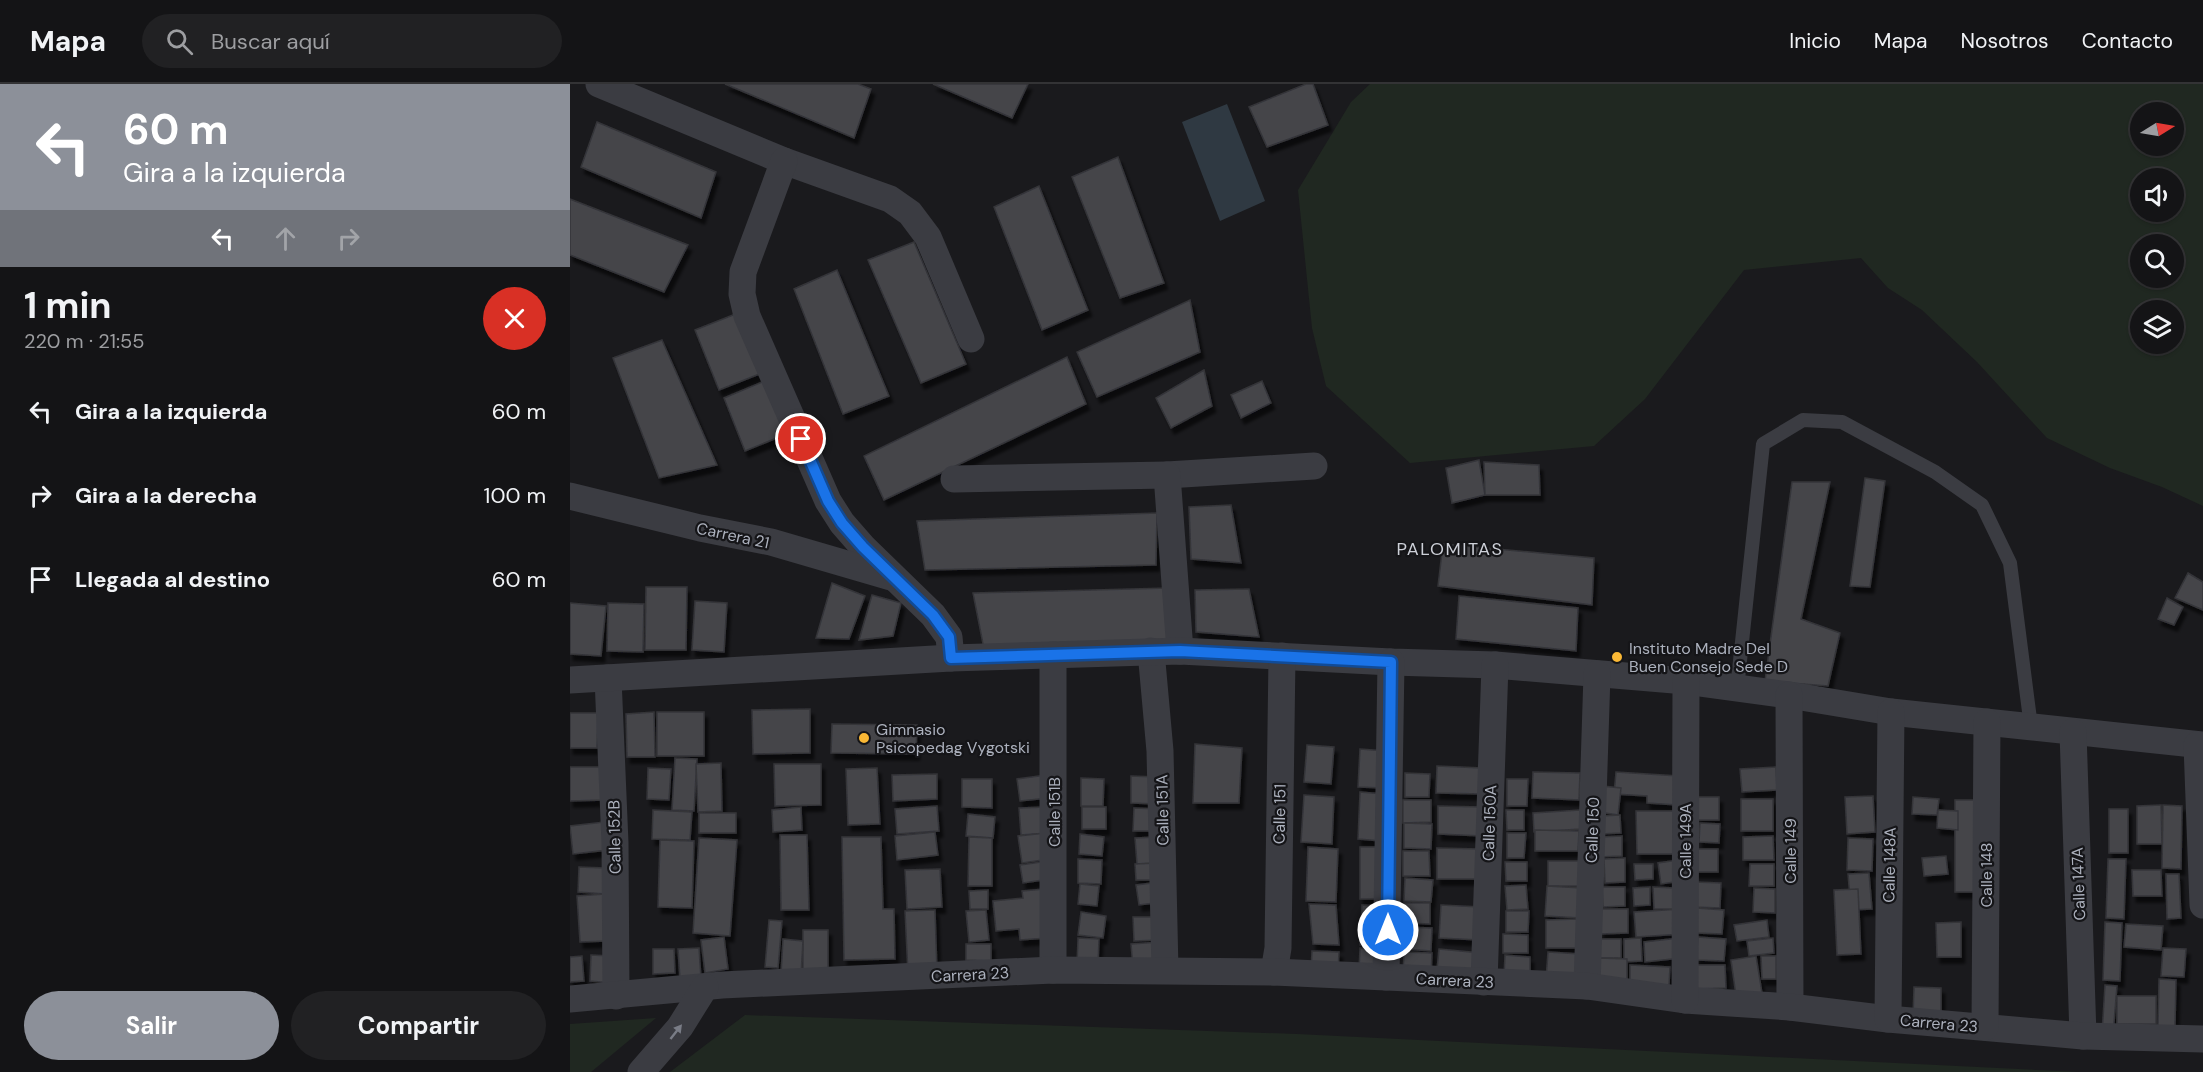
<!DOCTYPE html>
<html lang="es">
<head>
<meta charset="utf-8">
<style>
  :root { --surface:#141416; --page:#212123; --text:#f1f3f6; --muted:#9d9ea1; --line:#333335; --accent:#8c9099 }
  body { margin:0; font-family:"DM Sans",sans-serif; background:var(--page); color:var(--text); height:100vh; display:flex; flex-direction:column; font-size:22px; white-space:nowrap }
  * { box-sizing:border-box; margin:0 }
  p { font-size:20px; color:var(--muted) }
  .icon { flex:none; width:33px; height:33px; fill:none; stroke:currentColor; stroke-width:2; stroke-linecap:round; stroke-linejoin:round }
  .map { position:relative; flex:1; overflow:hidden }
  .sheet { display:flex; flex-direction:column; background:var(--surface); width:570px }
  .sheet>* { flex:none }
  .banner { background:#8c9099; color:#fff; overflow:hidden }
  .needle { width:39px; rotate:79deg }
  .tools { position:absolute; left:1560px; top:18px; display:grid; gap:12px }
  .tools a { display:grid; place-items:center; width:54px; height:54px; border-radius:50%; background:var(--surface); box-shadow:0 2px 4px #0004,0 0 0 2px var(--line); font-size:30px }
  .pin { position:absolute; display:grid; place-items:center; width:51px; height:51px; color:#fff; margin:-26px; border:3px solid #fff; border-radius:50%; box-shadow:0 2px 6px #0007 }
  .me { position:absolute; width:66px; margin:-33px; rotate:0deg; stroke-linejoin:round; filter:drop-shadow(0 0 4px #0008) }
  .turn { display:flex; align-items:center; gap:21px; height:126px; padding:0 24px; font-size:27px }
  .turn .icon { width:78px; height:78px; stroke-width:2.5 }
  .turn b { display:block; font-size:42px; line-height:51px }
  .lanes { display:flex; align-items:center; height:57px; padding:0 24px; background:#0003; justify-content:center; gap:30px; direction:ltr }
  .lanes .off { opacity:.35 }
  .round { display:grid; place-items:center; flex:none; width:63px; height:63px; border-radius:32px; background:var(--page) }
  .head { display:flex; align-items:center; justify-content:space-between; height:102px; padding:0 24px }
  h1 { font-size:36px; font-weight:700; line-height:45px }
  .primary-button { display:flex; gap:12px; margin-top:auto; padding:12px 24px }
  .primary-button a { flex:1; height:69px; border-radius:36px; background:var(--accent); color:#fff; font-size:24px; font-weight:700; line-height:69px; text-align:center }
  .primary-button a+a { background:var(--page); color:var(--text) }
  ul { padding:0; list-style:none }
  li { display:flex; align-items:center; gap:18px; height:84px; padding:0 24px }
  li div { flex:1 }
  li b { display:block; font-size:22px }
  li em { font-style:normal }
  header { display:flex; align-items:center; gap:36px; box-sizing:border-box; height:84px; padding:0 30px; background:var(--surface); border-bottom:2px solid var(--line) }
  header strong { font-size:28px }
  nav { display:flex; gap:33px; margin-inline-start:auto; font-size:21px }
  .search { width:420px; height:54px; background:var(--page); display:flex; align-items:center; gap:15px; box-sizing:border-box; padding:0 21px; border-radius:33px; color:var(--muted); font-size:22px }
  main { display:flex; flex:1; min-height:0 }
  .map>svg:first-child { display:block }
  .green { fill:#202821; fill-rule:evenodd }
  .water { fill:#2f3942 }
  .building { fill:#44454a; stroke:#343439; stroke-width:1.5; filter:url(#shadow) }
  .lines { fill:none; stroke-linecap:round; stroke-linejoin:round }
  .service { stroke:#3b3c42; stroke-width:14 }
  .minor { stroke:#3b3c42; stroke-width:27 }
  .oneway { fill:#797c86 }
  .route-casing { stroke:#114b97; stroke-width:15 }
  .route { stroke:#1a73e8; stroke-width:10 }
  .poi-dot { fill:#fab835; stroke:#151518; stroke-width:2 }
  .labels { text-anchor:middle; stroke-width:4.5; stroke-linejoin:round; paint-order:stroke }
  .street-label { font-size:16px; fill:#acb1bd; stroke:#151518 }
  .poi-label { font-size:16px; fill:#acb1bd; stroke:#151518; text-anchor:start }
  .neighbourhood-label { font-size:18px; letter-spacing:1.5px; fill:#cdd0d8; stroke:#151518 }
</style>
</head>
<body>
<header>
<strong>Mapa</strong>
<div class="search"><svg class="icon" aria-label="search" viewBox="0 0 24 24"><circle cx="10" cy="10" r="6"/><path d="M15 15l6 6"/></svg>Buscar aquí</div>
<nav><a>Inicio</a><a>Mapa</a><a>Nosotros</a><a>Contacto</a></nav>
</header>
<main>
<section class="sheet">
<div class="banner">
<div class="turn"><svg class="icon" aria-label="left" viewBox="0 0 24 24"><path d="M17 20v-9H6M10 6l-5 5 5 5"/></svg><div><b>60 m</b>Gira a la izquierda</div></div>
<div class="lanes"><svg class="icon" aria-label="left" viewBox="0 0 24 24"><path d="M17 20v-9H6M10 6l-5 5 5 5"/></svg><svg class="icon off" aria-label="ahead" viewBox="0 0 24 24"><path d="M12 20V5M6 11l6-6 6 6"/></svg><svg class="icon off" aria-label="right" viewBox="0 0 24 24"><path d="M7 20v-9h11M14 6l5 5-5 5"/></svg></div>
</div>
<div class="head"><div><h1>1 min</h1><p>220 m · 21:55</p></div><a class="round" style="background:#d93025;color:#fff"><svg class="icon" aria-label="close" viewBox="0 0 24 24"><path d="M6 6l12 12M18 6L6 18"/></svg></a></div>
<ul>
<li><svg class="icon" aria-label="left" viewBox="0 0 24 24"><path d="M17 20v-9H6M10 6l-5 5 5 5"/></svg><div><b>Gira a la izquierda</b></div><em>60 m</em></li>
<li><svg class="icon" aria-label="right" viewBox="0 0 24 24"><path d="M7 20v-9h11M14 6l5 5-5 5"/></svg><div><b>Gira a la derecha</b></div><em>100 m</em></li>
<li><svg class="icon" aria-label="arrive" viewBox="0 0 24 24"><path d="M6 21V4h12l-3 4 3 4H6"/></svg><div><b>Llegada al destino</b></div><em>60 m</em></li>
</ul>
<div class="primary-button"><a>Salir</a><a>Compartir</a></div>
</section>
<div class="map">
<svg width="1633" height="988" viewBox="0 0 1633 988">
  <defs>
    <filter id="shadow"><feDropShadow dx="3.5" dy="6" stdDeviation="1.5" flood-color="#0009"/></filter>
  </defs>
  <rect width="100%" height="100%" fill="#1a1a1d"/>
  <g class="green">
    <path d="M800 0H1633V422L1592 403 1540 384 1477 354 1407 278 1352 226 1318 204 1291 174 1174 186 1075 315 1024 362 840 379 756 302 742 244 728 106 781 18ZM1570 28H1604V62H1570ZM1570 94H1604V128H1570ZM1570 160H1604V194H1570ZM1570 226H1604V260H1570Z"/>
    <polygon points="175,931 727,950 1509,988 100,988"/>
    <polygon points="86,934 21,988 0,988 0,940"/>
  </g>
  <polygon class="water" points="657,20 695,117 650,137 612,38"/>
  <g class="building">
    <polygon points="155,0 288,0 301,5 284,54"/>
    <polygon points="363,0 458,0 442,34"/>
    <polygon points="736,0 743,0 758,41 697,63 679,23"/>
    <polygon points="27,38 146,88 131,134 11,83"/>
    <polygon points="548,73 594,199 550,214 502,93"/>
    <polygon points="469,102 518,226 472,246 424,123"/>
    <polygon points="0,115 118,161 94,208 0,171"/>
    <polygon points="344,158 396,280 351,299 298,176"/>
    <polygon points="267,186 319,312 273,330 224,205"/>
    <polygon points="620,216 630,268 527,313 507,268"/>
    <polygon points="168,229 192,289 149,306 125,246"/>
    <polygon points="92,256 147,381 89,394 43,274"/>
    <polygon points="497,273 516,320 314,416 294,372"/>
    <polygon points="634,286 642,322 601,344 586,314"/>
    <polygon points="197,296 219,349 175,367 154,314"/>
    <polygon points="692,297 701,319 671,334 661,311"/>
    <polygon points="909,376 915,411 882,419 876,384"/>
    <polygon points="914,378 969,381 970,411 915,411"/>
    <polygon points="1295,394 1315,397 1300,503 1280,502"/>
    <polygon points="1222,398 1260,398 1231,535 1270,549 1258,602 1195,597"/>
    <polygon points="661,421 671,479 621,475 619,423"/>
    <polygon points="587,429 586,481 355,486 347,437"/>
    <polygon points="873,460 1024,474 1022,521 868,502"/>
    <polygon points="1618,489 1633,498 1633,526 1605,514"/>
    <polygon points="262,499 295,512 279,555 246,554"/>
    <polygon points="76,503 117,503 116,566 75,566"/>
    <polygon points="599,504 605,558 414,565 403,509"/>
    <polygon points="679,505 689,553 626,548 625,506"/>
    <polygon points="302,511 331,519 323,552 289,556"/>
    <polygon points="889,512 1008,524 1006,567 886,555"/>
    <polygon points="1597,514 1613,523 1604,541 1588,535"/>
    <polygon points="125,517 157,519 154,568 122,566"/>
    <polygon points="0,519 36,522 31,572 0,570"/>
    <polygon points="38,519 74,520 73,568 37,567"/>
    <polygon points="240,625 240,669 183,670 182,626"/>
    <polygon points="84,628 85,673 57,673 56,630"/>
    <rect x="87" y="628" width="47" height="44"/>
    <polygon points="0,629 28,629 27,664 0,664"/>
    <polygon points="262,640 347,641 346,670 261,669"/>
    <polygon points="625,660 672,664 669,719 623,719"/>
    <polygon points="737,661 764,663 761,700 734,698"/>
    <polygon points="790,665 815,667 813,704 788,703"/>
    <polygon points="105,674 127,675 124,727 102,726"/>
    <polygon points="151,679 152,727 128,728 126,680"/>
    <polygon points="204,680 251,680 251,721 205,722"/>
    <polygon points="867,682 913,684 912,710 866,709"/>
    <polygon points="0,683 36,683 36,716 0,717"/>
    <polygon points="1206,683 1207,706 1172,708 1170,685"/>
    <polygon points="78,684 101,685 99,716 77,715"/>
    <polygon points="307,684 310,740 278,741 276,685"/>
    <polygon points="963,688 1010,689 1009,716 962,714"/>
    <polygon points="1046,688 1109,692 1107,721 1077,719 1077,712 1044,710"/>
    <polygon points="835,689 860,690 859,713 835,713"/>
    <polygon points="367,690 367,715 323,717 322,691"/>
    <polygon points="476,691 479,714 450,717 447,695"/>
    <polygon points="561,692 587,693 586,720 561,719"/>
    <polygon points="511,694 534,695 533,722 511,722"/>
    <polygon points="392,695 422,695 422,724 392,723"/>
    <polygon points="937,695 958,695 957,722 937,722"/>
    <polygon points="1032,702 1051,704 1048,731 1029,728"/>
    <polygon points="790,708 814,710 811,757 788,755"/>
    <polygon points="734,711 764,713 762,760 731,758"/>
    <polygon points="1303,712 1305,748 1277,750 1275,713"/>
    <rect x="1128" y="713" width="21" height="23"/>
    <polygon points="1343,713 1369,715 1367,731 1342,730"/>
    <rect x="1171" y="715" width="32" height="32"/>
    <polygon points="833,716 861,716 861,738 833,739"/>
    <rect x="1385" y="716" width="21" height="92"/>
    <polygon points="1591,721 1592,760 1567,760 1567,722"/>
    <polygon points="1593,721 1612,722 1611,785 1592,784"/>
    <polygon points="367,722 369,747 327,750 325,725"/>
    <polygon points="868,722 913,723 912,752 868,750"/>
    <polygon points="231,723 232,746 203,748 202,726"/>
    <polygon points="477,723 478,749 451,751 449,724"/>
    <rect x="512" y="723" width="24" height="22"/>
    <polygon points="564,724 589,725 588,747 563,747"/>
    <rect x="1539" y="725" width="19" height="44"/>
    <polygon points="83,726 122,728 120,756 82,755"/>
    <polygon points="936,726 954,726 954,746 937,746"/>
    <polygon points="1010,726 1011,745 964,748 963,729"/>
    <polygon points="1368,726 1388,727 1388,746 1367,744"/>
    <polygon points="1066,727 1109,727 1110,770 1067,770"/>
    <rect x="129" y="729" width="37" height="20"/>
    <polygon points="398,730 425,733 423,754 396,752"/>
    <polygon points="1050,731 1051,749 1031,750 1030,732"/>
    <polygon points="34,738 38,766 3,770 0,742"/>
    <polygon points="834,739 862,740 861,765 834,764"/>
    <polygon points="1130,739 1150,740 1149,759 1129,758"/>
    <polygon points="965,746 1009,747 1008,767 965,767"/>
    <polygon points="365,748 368,771 327,776 325,752"/>
    <polygon points="476,749 480,775 452,779 448,752"/>
    <polygon points="937,749 956,749 954,774 937,774"/>
    <polygon points="510,750 534,753 532,772 509,770"/>
    <polygon points="210,751 237,751 239,826 211,826"/>
    <polygon points="1052,752 1052,772 1029,773 1028,753"/>
    <polygon points="1203,752 1204,776 1173,776 1173,753"/>
    <polygon points="272,753 311,753 313,825 324,825 325,875 274,876"/>
    <polygon points="399,753 422,754 422,802 398,802"/>
    <polygon points="587,753 589,779 567,780 565,754"/>
    <polygon points="129,754 167,756 160,852 123,849"/>
    <polygon points="1278,754 1303,755 1302,787 1277,786"/>
    <polygon points="90,756 124,757 122,824 88,823"/>
    <polygon points="738,763 768,765 766,818 736,817"/>
    <polygon points="790,763 815,763 814,815 790,815"/>
    <polygon points="867,764 911,765 911,795 867,795"/>
    <polygon points="1121,765 1148,765 1148,788 1122,788"/>
    <polygon points="833,767 859,767 860,792 833,792"/>
    <polygon points="1376,772 1378,790 1354,792 1352,774"/>
    <polygon points="1055,774 1055,798 1035,799 1034,775"/>
    <polygon points="508,775 532,776 531,800 508,799"/>
    <polygon points="1538,775 1556,775 1554,835 1536,834"/>
    <polygon points="1108,776 1111,797 1091,800 1088,779"/>
    <polygon points="478,777 480,795 453,799 450,781"/>
    <polygon points="978,777 1010,777 1009,802 978,802"/>
    <polygon points="935,778 957,778 957,797 936,797"/>
    <polygon points="587,779 587,796 566,796 565,780"/>
    <polygon points="1064,780 1083,780 1083,795 1065,796"/>
    <polygon points="1180,780 1204,780 1204,802 1179,802"/>
    <polygon points="9,783 36,784 35,810 8,808"/>
    <polygon points="370,785 372,823 337,825 335,786"/>
    <polygon points="1562,786 1591,786 1592,812 1563,812"/>
    <polygon points="1299,789 1302,825 1281,826 1278,790"/>
    <polygon points="1596,790 1609,790 1611,834 1597,835"/>
    <polygon points="835,794 863,796 861,818 834,817"/>
    <polygon points="590,798 593,818 569,821 566,801"/>
    <polygon points="1125,798 1151,799 1150,824 1124,823"/>
    <polygon points="510,800 529,802 527,822 508,820"/>
    <polygon points="956,801 958,825 937,826 935,802"/>
    <polygon points="977,802 1012,804 1011,834 975,832"/>
    <polygon points="1032,803 1055,803 1055,822 1033,823"/>
    <polygon points="1080,803 1080,821 1064,822 1063,804"/>
    <polygon points="1083,803 1106,804 1106,825 1084,825"/>
    <polygon points="1184,804 1205,805 1205,829 1183,828"/>
    <polygon points="475,805 478,854 450,856 449,845 426,847 423,817 453,814 452,807"/>
    <polygon points="1288,805 1291,870 1267,871 1264,806"/>
    <polygon points="418,806 418,825 400,825 399,807"/>
    <polygon points="35,810 38,857 10,858 7,812"/>
    <polygon points="834,819 860,819 860,840 834,839"/>
    <polygon points="739,820 766,821 769,861 743,860"/>
    <polygon points="792,821 814,822 811,862 790,861"/>
    <polygon points="871,821 911,823 909,856 869,854"/>
    <polygon points="1127,824 1154,826 1152,850 1126,849"/>
    <polygon points="1031,825 1058,825 1058,849 1031,850"/>
    <polygon points="1111,825 1113,850 1066,853 1064,828"/>
    <polygon points="365,826 367,888 338,890 335,827"/>
    <polygon points="416,826 419,856 399,858 396,827"/>
    <polygon points="936,827 959,827 958,848 936,848"/>
    <polygon points="511,828 536,832 533,854 508,851"/>
    <polygon points="563,833 589,833 590,856 564,857"/>
    <polygon points="1009,835 1009,864 976,864 976,836"/>
    <polygon points="199,836 212,837 208,884 195,883"/>
    <polygon points="1197,836 1199,853 1167,857 1164,841"/>
    <polygon points="1391,838 1391,873 1367,873 1366,839"/>
    <polygon points="1535,838 1552,839 1550,897 1533,896"/>
    <polygon points="1556,840 1593,842 1591,866 1554,863"/>
    <polygon points="834,843 862,844 861,867 834,865"/>
    <rect x="233" y="846" width="25" height="39"/>
    <polygon points="933,850 958,851 958,869 933,869"/>
    <polygon points="154,853 158,885 135,889 131,856"/>
    <polygon points="1128,853 1156,855 1154,877 1126,876"/>
    <polygon points="508,854 529,855 528,882 507,881"/>
    <polygon points="1071,854 1072,877 1054,878 1054,855"/>
    <polygon points="1109,854 1111,874 1075,878 1074,858"/>
    <polygon points="1203,854 1204,869 1179,872 1177,857"/>
    <polygon points="213,855 233,857 231,891 211,890"/>
    <polygon points="1028,855 1051,855 1051,874 1029,874"/>
    <polygon points="590,858 591,883 563,884 561,860"/>
    <polygon points="396,860 421,860 421,877 396,876"/>
    <polygon points="129,864 131,894 110,895 108,865"/>
    <polygon points="790,864 813,866 812,888 789,886"/>
    <polygon points="1593,864 1616,865 1614,893 1591,892"/>
    <polygon points="83,865 104,865 105,889 83,890"/>
    <polygon points="869,865 911,869 909,890 867,886"/>
    <polygon points="742,867 769,868 768,888 741,887"/>
    <polygon points="834,868 862,869 861,893 833,891"/>
    <polygon points="978,868 1011,870 1009,897 976,895"/>
    <polygon points="21,871 42,872 40,899 20,897"/>
    <polygon points="935,871 960,873 960,895 934,892"/>
    <polygon points="12,872 14,897 0,898 0,873"/>
    <polygon points="1186,872 1193,915 1167,919 1161,876"/>
    <polygon points="1191,872 1206,872 1206,895 1192,895"/>
    <polygon points="1029,874 1057,875 1057,900 1029,899"/>
    <polygon points="1060,881 1100,883 1099,901 1060,899"/>
    <polygon points="1127,881 1155,881 1156,904 1127,905"/>
    <polygon points="1589,895 1606,896 1605,942 1588,942"/>
    <polygon points="1535,901 1547,902 1543,951 1532,950"/>
    <polygon points="1344,903 1371,904 1371,932 1343,932"/>
    <rect x="1547" y="912" width="39" height="28"/>
  </g>
  <g class="lines">
    <polyline class="service" points="1167,605 1193,360 1233,336 1272,338 1365,388 1412,421 1440,479 1461,643"/>
    <g class="minor">
      <polyline points="29,0 214,77 320,115 340,129 358,153 401,255"/>
      <polyline points="214,77 173,188 172,210 177,232 258,417 272,439 293,463 363,531 379,553 381,574"/>
      <polyline points="597,391 744,382"/>
      <polyline points="384,395 597,391 610,567"/>
      <polyline points="0,412 130,444 201,458 321,493"/>
      <polyline points="581,567 590,667 595,886"/>
      <polyline points="38,594 45,759 46,912"/>
      <polyline points="0,596 381,574 610,567 821,578 925,581 1116,597 1219,611 1321,628 1633,661"/>
      <polyline points="1219,611 1220,923"/>
      <polyline points="1503,648 1513,952"/>
      <polyline points="1627,661 1633,821"/>
      <polyline points="483,886 483,571"/>
      <polyline points="704,888 708,864 712,572"/>
      <polyline points="816,893 821,578"/>
      <polyline points="914,898 925,581"/>
      <polyline points="1017,902 1027,590"/>
      <polyline points="0,915 152,901 483,886 704,888 1017,902 1115,916 1220,923 1318,935 1513,952 1633,955"/>
      <polyline points="1115,916 1116,597"/>
      <polyline points="1318,935 1321,628"/>
      <polyline points="1415,943 1417,638"/>
      <polyline points="71,988 110,943 135,903"/>
    </g>
  </g>
  <defs><path id="oneway-solid" d="M-6-.8H1V-3.2L6.5 0L1 3.2V.8H-6Z" transform="scale(1.5)"/></defs>
  <use class="oneway" href="#oneway-solid" transform="translate(106 948) rotate(-52)"/>
  <g class="lines">
    <g class="route-casing">
      <polyline id="route" points="231,355 258,417 272,439 293,463 363,531 379,553 381,574 610,567 821,578 818,846"/>
    </g>
    <use href="#route" class="route"/>
  </g>
  <g class="poi-dot">
    <circle cx="1047" cy="573" r="6"/>
    <circle cx="294" cy="654" r="6"/>
  </g>
  <g class="labels">
    <g class="street-label">
      <text transform="translate(163 451) rotate(12)" y="6">Carrera 21</text>
      <text transform="translate(592 726) rotate(-91)" y="6">Calle 151A</text>
      <text transform="translate(484 728) rotate(-90)" y="6">Calle 151B</text>
      <text transform="translate(709 730) rotate(-89)" y="6">Calle 151</text>
      <text transform="translate(919 739) rotate(-88)" y="6">Calle 150A</text>
      <text transform="translate(1022 746) rotate(-88)" y="6">Calle 150</text>
      <text transform="translate(44 753) rotate(-91)" y="6">Calle 152B</text>
      <text transform="translate(1115 757) rotate(-90)" y="6">Calle 149A</text>
      <text transform="translate(1220 767) rotate(-90)" y="6">Calle 149</text>
      <text transform="translate(1319 781) rotate(-89)" y="6">Calle 148A</text>
      <text transform="translate(1416 791) rotate(-90)" y="6">Calle 148</text>
      <text transform="translate(1508 800) rotate(-92)" y="6">Calle 147A</text>
      <text transform="translate(400 890) rotate(-3)" y="6">Carrera 23</text>
      <text transform="translate(885 896) rotate(3)" y="6">Carrera 23</text>
      <text transform="translate(1369 939) rotate(5)" y="6">Carrera 23</text>
    </g>
    <g class="poi-label">
      <text x="1059" y="570">Instituto Madre Del<tspan x="1059" dy="18">Buen Consejo Sede D</tspan></text>
      <text x="306" y="651">Gimnasio<tspan x="306" dy="18">Psicopedag Vygotski</tspan></text>
    </g>
    <g class="neighbourhood-label">
      <text x="880" y="471">PALOMITAS</text>
    </g>
  </g>
</svg>
<div class="tools">
<a><svg class="needle" viewBox="-14 -14 28 28"><path d="M0-13l5 13h-10z" fill="#e53935"/><path d="M0 13l5-13h-10z" fill="#9d9ea1"/></svg></a>
<a><svg class="icon" aria-label="sound" viewBox="0 0 24 24"><path d="M4 9h4l5-4v14l-5-4H4zM17 9q2 3 0 6"/></svg></a>
<a><svg class="icon" aria-label="search" viewBox="0 0 24 24"><circle cx="10" cy="10" r="6"/><path d="M15 15l6 6"/></svg></a>
<a><svg class="icon" aria-label="layers" viewBox="0 0 24 24"><path d="M12 4l9 5-9 5-9-5zM3 14l9 5 9-5"/></svg></a>
</div>
<div class="pin" style="left:231px;top:355px;background:#d93025"><svg class="icon" aria-label="arrive" viewBox="0 0 24 24"><path d="M6 21V4h12l-3 4 3 4H6"/></svg></div>
<svg class="me" style="left:818px;top:846px" viewBox="-20 -20 40 40"><circle r="17" fill="#1a73e8" stroke="#fff" stroke-width="3"/><path d="M0-11L8 9 0 5-8 9z" fill="#fff"/></svg>
</div>
</main>
</body>
</html>
